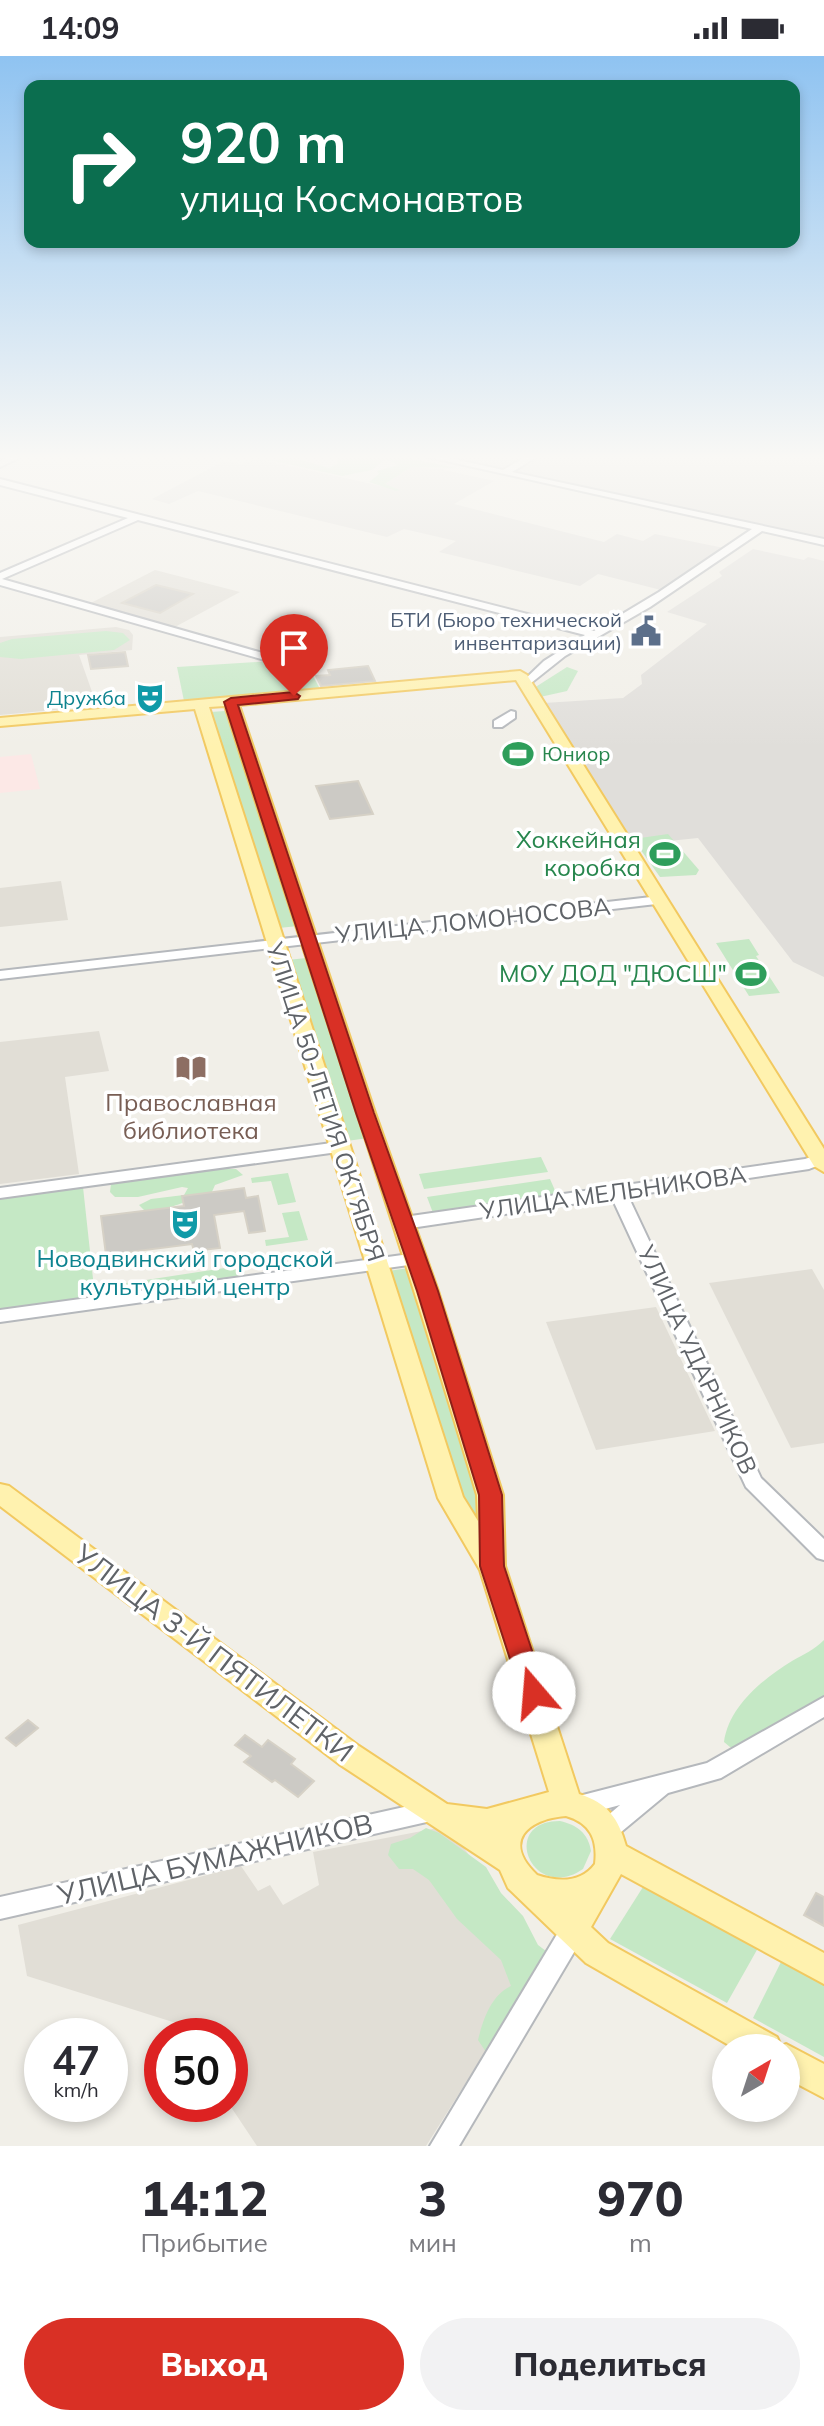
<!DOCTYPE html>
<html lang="ru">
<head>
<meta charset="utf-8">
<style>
  :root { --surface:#fff; --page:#f2f2f3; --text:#2b2b33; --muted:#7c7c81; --accent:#d93025 }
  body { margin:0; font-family:Mulish,sans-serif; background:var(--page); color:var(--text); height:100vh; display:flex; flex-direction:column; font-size:30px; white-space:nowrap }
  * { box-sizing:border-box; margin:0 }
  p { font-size:26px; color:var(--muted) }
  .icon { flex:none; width:44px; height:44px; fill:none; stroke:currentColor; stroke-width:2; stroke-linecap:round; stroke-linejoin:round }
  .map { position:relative; height:2090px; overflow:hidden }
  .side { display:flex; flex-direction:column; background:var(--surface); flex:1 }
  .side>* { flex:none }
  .guide { position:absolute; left:24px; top:24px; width:776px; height:168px; border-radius:16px; box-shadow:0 4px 12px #0003; background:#0b6e4f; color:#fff; overflow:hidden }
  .needle { width:52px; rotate:39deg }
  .tools { position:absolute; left:712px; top:1978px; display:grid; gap:16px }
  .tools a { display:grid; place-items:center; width:88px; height:88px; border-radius:50%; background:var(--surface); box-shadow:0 4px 12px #0003; font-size:40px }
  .speed { position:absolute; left:24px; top:1962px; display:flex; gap:16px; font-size:40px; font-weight:700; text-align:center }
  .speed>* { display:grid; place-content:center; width:104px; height:104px; border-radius:50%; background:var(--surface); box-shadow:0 4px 12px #0003; line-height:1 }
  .speed small { font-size:20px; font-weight:400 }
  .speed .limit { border:12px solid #d22; background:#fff; color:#111 }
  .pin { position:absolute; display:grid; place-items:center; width:68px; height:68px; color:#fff; margin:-82px -34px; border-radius:50% 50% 50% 0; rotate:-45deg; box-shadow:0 0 8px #0007 }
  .pin .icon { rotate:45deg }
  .me { position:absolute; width:88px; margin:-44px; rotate:342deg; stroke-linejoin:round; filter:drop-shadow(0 0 6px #0008) }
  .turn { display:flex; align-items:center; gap:28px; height:168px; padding:0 24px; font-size:36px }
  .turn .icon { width:104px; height:104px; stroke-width:2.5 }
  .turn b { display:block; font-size:56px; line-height:68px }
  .eta { display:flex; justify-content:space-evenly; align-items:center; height:136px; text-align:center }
  .eta b { font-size:48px; font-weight:800; line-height:56px }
  .cta { display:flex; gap:16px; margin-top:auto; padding:16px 24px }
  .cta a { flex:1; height:92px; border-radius:48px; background:var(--accent); color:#fff; font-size:32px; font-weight:800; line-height:92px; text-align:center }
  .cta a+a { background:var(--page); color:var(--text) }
  .status { display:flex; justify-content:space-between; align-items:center; height:56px; padding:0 40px; background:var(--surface); direction:ltr }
  .status svg { height:22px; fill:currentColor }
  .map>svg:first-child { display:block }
  .industrial { fill:#e0deda }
  .education { fill:#e1ded6 }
  .medical { fill:#fce8e6 }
  .green { fill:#c5e8c5 }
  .building { fill:#cccac5; stroke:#d6d1c6; stroke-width:2 }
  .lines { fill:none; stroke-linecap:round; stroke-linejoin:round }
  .minor-casing { stroke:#b5b8bc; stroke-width:4 }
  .major-casing { stroke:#f2c960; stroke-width:4 }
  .minor { fill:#fff; fill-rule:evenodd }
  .major { fill:#fff2af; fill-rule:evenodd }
  .route { fill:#d93025; stroke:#8d1f18; stroke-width:2 }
  .labels { text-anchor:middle; stroke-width:7; stroke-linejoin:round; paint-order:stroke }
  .far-service-label { font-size:20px; fill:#4e5e75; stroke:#fff; text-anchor:end }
  .far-culture-label { font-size:20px; fill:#0d838f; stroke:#fff; text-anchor:end }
  .far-leisure-label { font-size:20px; fill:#27864d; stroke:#fff; text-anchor:start }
  .leisure-label { font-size:24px; fill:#27864d; stroke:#fff; text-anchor:end }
  .street-label { font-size:24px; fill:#5f6368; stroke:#fff }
  .education-label { font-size:24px; fill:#785e54; stroke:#fff }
  .culture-label { font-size:24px; fill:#0d838f; stroke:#fff }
  .near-street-label { font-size:28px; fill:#5f6368; stroke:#fff }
</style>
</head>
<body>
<div class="status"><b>14:09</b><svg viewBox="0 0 49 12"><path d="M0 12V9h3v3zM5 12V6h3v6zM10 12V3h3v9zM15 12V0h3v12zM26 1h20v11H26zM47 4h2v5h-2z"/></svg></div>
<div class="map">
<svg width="824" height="2090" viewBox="0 0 824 2090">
  <rect width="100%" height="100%" fill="#f1efe8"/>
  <g class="industrial">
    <polygon points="428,399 824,399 824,485"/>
    <polygon points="258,403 399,434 384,429 411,411 440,413 494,425 454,448 604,486 617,478 643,485 655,478 724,492 661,534 598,518 580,530 439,496 456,485 404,473 387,481 198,435 169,448 152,443 224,405 241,408"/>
    <polygon points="753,493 804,504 808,501 824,505 824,921 793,906 698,782 630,789 544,647 623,642 642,628 641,619 707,568 667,556 722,520 719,516"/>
  </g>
  <g class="education">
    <polygon points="155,514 240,536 173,572 87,549"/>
    <polygon points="116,571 129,574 133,579 132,594 79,599 97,650 0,659 0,581"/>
    <polygon points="61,825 68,864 0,871 0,832"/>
    <polygon points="99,975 109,1015 65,1021 79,1118 0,1128 0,986"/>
    <polygon points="812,1213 824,1234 824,1387 791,1392 709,1227"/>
    <polygon points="656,1251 715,1375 596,1394 546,1266"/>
    <polygon points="448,1770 544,1903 426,2090 257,2090 229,2048 230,1980 185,1980 176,1967 27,1920 18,1869 241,1810 258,1835 270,1829 283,1849 319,1829 313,1796"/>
  </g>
  <polygon class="medical" points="31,698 40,733 0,737 0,701"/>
  <g class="green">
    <polygon points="348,399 392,399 457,412 411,411 385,428 400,434 396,435 369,426 379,418 377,415 398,409 386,403 372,414 342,420 269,404 294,402 329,412 337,408 337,402"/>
    <polygon points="106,575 123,577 130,584 114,594 21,603 0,601 0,587 12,583"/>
    <polygon points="304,603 320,633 184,645 177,611"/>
    <polygon points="567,611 578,615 567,635 540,641 534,632"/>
    <polygon points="225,655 298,870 279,872 210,656"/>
    <polygon points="668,778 699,814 696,819 660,821 633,783"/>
    <polygon points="749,883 759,899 756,900 780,937 749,940 716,887"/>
    <polygon points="306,902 368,1082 347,1085 288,904"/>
    <polygon points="541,1101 548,1116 424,1133 419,1118"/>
    <path d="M201 1112 236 1113 243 1119 215 1129 211 1138C188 1143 169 1155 145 1155L139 1149 151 1143 184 1139 188 1132 182 1131 138 1141H115L110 1136 111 1128 115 1125 187 1117Z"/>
    <polygon points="288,1117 296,1146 278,1149 271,1125 252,1127 251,1122"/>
    <polygon points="550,1123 557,1139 433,1157 427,1141"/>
    <polygon points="83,1131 94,1232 231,1211 245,1216 242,1222 10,1253 0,1252 0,1141"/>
    <polygon points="299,1155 308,1184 266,1190 265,1184 289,1181 282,1157"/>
    <polygon points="409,1212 477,1420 483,1461 473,1463 452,1423 388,1215"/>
    <path d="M824 1584V1644L739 1692 730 1691 724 1686C729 1650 763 1623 792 1605 804 1598 814 1594 824 1584Z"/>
    <path d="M560 1765C577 1769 588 1777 591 1795L583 1813C532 1848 498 1765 560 1765Z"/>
    <path d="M426 1772 439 1777 486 1811 501 1837 523 1860 538 1889 550 1898 493 1997 486 1996 478 1984C483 1964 491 1939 511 1930L501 1904 457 1863 429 1824 413 1813H399L388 1799 391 1788 410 1782Z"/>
    <polygon points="643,1831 758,1892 727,1947 610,1883"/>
    <polygon points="782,1904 824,1927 824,2001 753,1962"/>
  </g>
  <g class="building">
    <polygon points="156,529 193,538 160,557 122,547"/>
    <polygon points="125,596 128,610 91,613 88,599"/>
    <polygon points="368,610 375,625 321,630 316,620 330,619 328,614"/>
    <polygon points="358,725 373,758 330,763 316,730"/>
    <polygon points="244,1132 246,1142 258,1140 265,1175 249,1177 244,1155 214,1159 220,1192 194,1195 192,1188 106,1199 101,1160 184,1150 182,1140"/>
    <polygon points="28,1664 38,1672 16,1690 6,1682"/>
    <polygon points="245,1679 262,1691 268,1684 295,1703 291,1708 314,1725 298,1741 275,1724 272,1726 244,1706 251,1700 235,1689"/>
    <polygon points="816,1837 824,1841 824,1870 804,1859"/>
  </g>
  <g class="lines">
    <g class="minor-casing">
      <g id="minor">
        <polygon points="13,399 25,399 0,411 0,405"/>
        <polygon points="419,399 436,399 503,414 529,399 540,399 512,416 824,483 824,489 762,475 650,551 565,600 526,631 520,628 544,605 585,579 138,464 2,523 280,602 280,606 272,606 0,529 0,517 128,462 0,429 0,423 594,575 659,536 752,473"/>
        <polygon points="511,655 515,656 515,662 502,671 494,671 494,665"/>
        <polygon points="660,840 665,841 667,844 665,847 0,923 0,915"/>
        <polygon points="339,1086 345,1087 347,1091 345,1095 0,1142 0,1132"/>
        <polygon points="820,1098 824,1099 824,1107 809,1113 628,1140 761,1422 824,1483 824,1504 817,1502 746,1431 612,1142 404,1173 395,1167 404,1161 805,1103"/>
        <polygon points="417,1197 423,1199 426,1203 423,1207 0,1266 0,1254"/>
        <polygon points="824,1641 824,1661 721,1722 668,1737 615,1781 607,1784 599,1781 595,1774 599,1767 620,1749 579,1760 571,1757 567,1750 571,1743 579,1740 707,1707"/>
        <polygon points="431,1745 439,1748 443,1755 439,1762 431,1765 0,1863 0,1841"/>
        <polygon points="574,1862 583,1865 586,1873 583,1881 459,2090 430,2090 565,1865"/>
      </g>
    </g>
    <g class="major-casing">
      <path id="major" d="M520 615 527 619 824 1093V1116L814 1110 516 624 239 649 375 1057 438 1235 503 1439 505 1510 579 1738C608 1747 618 1762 626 1790L824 1897V1928L621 1818 591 1871 608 1887 777 1981 781 1990 786 1988 824 2008V2042L786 2022V1992H734L586 1907 508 1832 500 1814 339 1708 0 1450V1428L9 1430 359 1690 447 1748 487 1753 549 1736 480 1514 438 1442 195 653 0 670V662ZM225 650C309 913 398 1175 477 1439L478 1465 463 1441 209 651ZM566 1760C590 1767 598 1783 595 1808 581 1827 558 1826 537 1819 502 1786 527 1763 566 1760Z"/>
    </g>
    <use href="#minor" class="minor"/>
    <use href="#major" class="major"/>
  </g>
  <linearGradient id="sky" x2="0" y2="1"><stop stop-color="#8fc3f1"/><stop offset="0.58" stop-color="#f9f8f5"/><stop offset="1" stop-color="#f9f8f5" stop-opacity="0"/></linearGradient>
  <rect width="824" height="692" fill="url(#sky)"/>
  <polygon class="route" points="294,636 300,640 298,643 238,649 374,1057 438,1235 502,1439 504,1510 546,1637 543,1645 534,1648 525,1645 521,1637 480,1510 479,1439 417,1235 356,1057 224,646 231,642"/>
  <defs>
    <g id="civic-bare" transform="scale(2.4)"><path d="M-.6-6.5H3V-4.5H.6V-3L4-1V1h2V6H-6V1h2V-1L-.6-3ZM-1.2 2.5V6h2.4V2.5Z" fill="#5c6f8a" stroke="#fff" stroke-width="2.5" paint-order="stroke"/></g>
    <g id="theatre-bare" transform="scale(2.4)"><path d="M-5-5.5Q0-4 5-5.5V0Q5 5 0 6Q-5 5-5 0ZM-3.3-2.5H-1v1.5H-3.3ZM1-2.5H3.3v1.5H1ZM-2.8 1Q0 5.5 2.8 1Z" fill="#0f9aa8" stroke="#fff" stroke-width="2.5" paint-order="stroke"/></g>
    <g id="stadium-bare" transform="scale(2.4)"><path d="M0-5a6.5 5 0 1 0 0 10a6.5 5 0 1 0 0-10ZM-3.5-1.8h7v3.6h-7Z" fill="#2e9e5b" stroke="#fff" stroke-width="2.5" paint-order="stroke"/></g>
    <g id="library-bare" transform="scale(2.4)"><path d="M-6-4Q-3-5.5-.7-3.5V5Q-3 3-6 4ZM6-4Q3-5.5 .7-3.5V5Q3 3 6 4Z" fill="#8d6e63" stroke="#fff" stroke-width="2.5" paint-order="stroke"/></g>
  </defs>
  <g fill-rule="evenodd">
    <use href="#civic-bare" x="646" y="575"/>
    <use href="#theatre-bare" x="150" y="642"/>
    <use href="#stadium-bare" x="518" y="698"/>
    <use href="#stadium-bare" x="665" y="798"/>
    <use href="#stadium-bare" x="751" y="918"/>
    <use href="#library-bare" x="191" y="1012"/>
    <use href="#theatre-bare" x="185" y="1168"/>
  </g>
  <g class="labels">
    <g class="far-service-label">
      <text x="622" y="571">БТИ (Бюро технической<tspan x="622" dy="23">инвентаризации)</tspan></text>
    </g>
    <g class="far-culture-label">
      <text x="126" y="649">Дружба</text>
    </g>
    <g class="far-leisure-label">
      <text x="542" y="705">Юниор</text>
    </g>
    <g class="leisure-label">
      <text x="641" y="792">Хоккейная<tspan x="641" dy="28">коробка</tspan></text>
      <text x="727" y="926">МОУ ДОД "ДЮСШ"</text>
    </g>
    <g class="street-label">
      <text transform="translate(473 865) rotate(-6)" y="8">УЛИЦА ЛОМОНОСОВА</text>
      <text transform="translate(325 1046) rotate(72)" y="8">УЛИЦА 50-ЛЕТИЯ ОКТЯБРЯ</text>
      <text transform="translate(613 1137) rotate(-8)" y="8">УЛИЦА МЕЛЬНИКОВА</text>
      <text transform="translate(697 1304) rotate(65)" y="8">УЛИЦА УДАРНИКОВ</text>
    </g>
    <g class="education-label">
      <text x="191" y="1055">Православная<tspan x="191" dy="28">библиотека</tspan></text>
    </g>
    <g class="culture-label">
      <text x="185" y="1211">Новодвинский городской<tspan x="185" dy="28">культурный центр</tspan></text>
    </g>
    <g class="near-street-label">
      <text transform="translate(214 1597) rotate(37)" y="10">УЛИЦА 3-Й ПЯТИЛЕТКИ</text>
      <text transform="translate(215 1803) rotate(-13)" y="10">УЛИЦА БУМАЖНИКОВ</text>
    </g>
  </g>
</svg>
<div class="tools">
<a><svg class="needle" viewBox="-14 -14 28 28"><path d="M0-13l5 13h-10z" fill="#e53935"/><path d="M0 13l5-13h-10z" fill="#7c7c81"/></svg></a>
</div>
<div class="speed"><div>47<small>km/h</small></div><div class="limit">50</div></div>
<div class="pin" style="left:294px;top:640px;background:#d93025"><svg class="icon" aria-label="arrive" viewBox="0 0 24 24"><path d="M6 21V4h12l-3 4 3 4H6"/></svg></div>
<svg class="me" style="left:534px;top:1637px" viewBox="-20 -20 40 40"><circle r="19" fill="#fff"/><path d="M0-13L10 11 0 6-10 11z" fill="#d93025"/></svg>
<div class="guide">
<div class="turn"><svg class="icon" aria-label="right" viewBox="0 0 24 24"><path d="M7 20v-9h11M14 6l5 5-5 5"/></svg><div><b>920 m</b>улица Космонавтов</div></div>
</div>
</div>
<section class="side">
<div class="eta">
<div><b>14:12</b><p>Прибытие</p></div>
<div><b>3</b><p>мин</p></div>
<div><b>970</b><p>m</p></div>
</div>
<div class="cta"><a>Выход</a><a>Поделиться</a></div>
</section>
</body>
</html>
